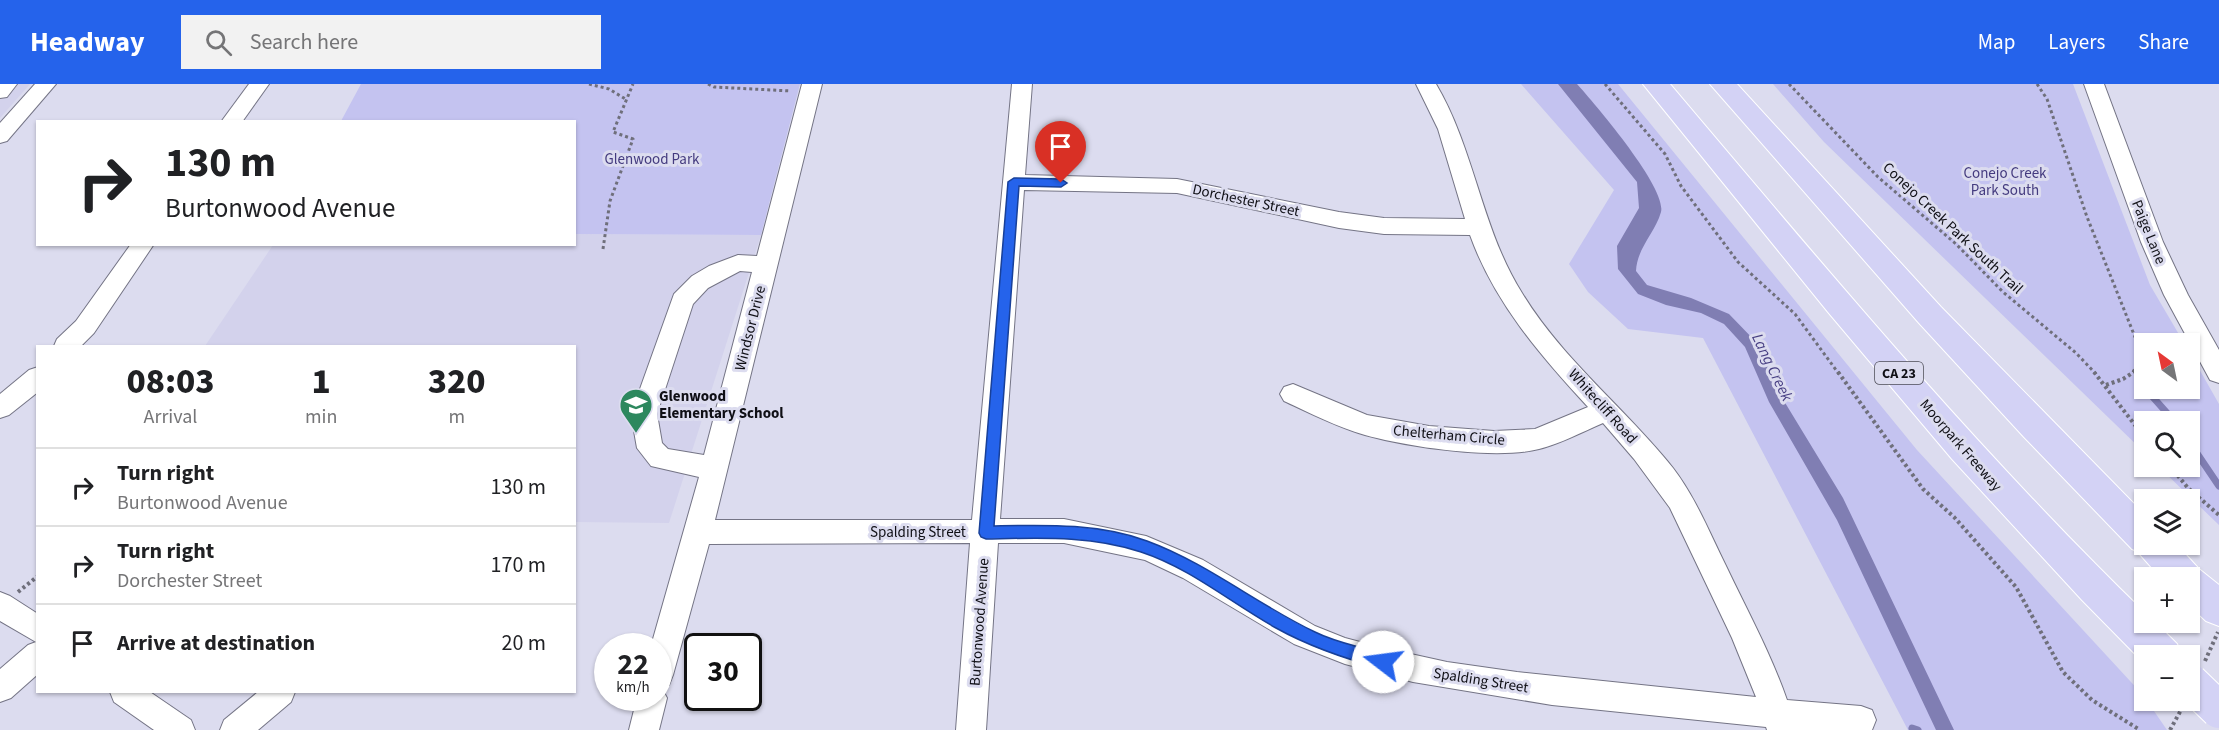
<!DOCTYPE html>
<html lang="en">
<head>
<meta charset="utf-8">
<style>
  :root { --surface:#fff; --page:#f2f2f2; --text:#202124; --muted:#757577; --line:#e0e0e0; --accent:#2563eb }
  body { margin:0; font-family:"Source Sans 3",sans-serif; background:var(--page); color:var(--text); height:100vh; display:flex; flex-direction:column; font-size:22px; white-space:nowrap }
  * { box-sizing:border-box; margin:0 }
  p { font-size:20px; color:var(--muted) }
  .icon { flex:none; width:33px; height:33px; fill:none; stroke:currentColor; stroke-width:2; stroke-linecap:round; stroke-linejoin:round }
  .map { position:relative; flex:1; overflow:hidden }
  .drawer { position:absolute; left:36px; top:261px; width:540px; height:348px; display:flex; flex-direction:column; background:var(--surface); border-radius:0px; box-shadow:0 2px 4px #0004 }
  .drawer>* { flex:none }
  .guide { position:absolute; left:36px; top:36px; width:540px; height:126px; border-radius:0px; box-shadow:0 2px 4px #0004; background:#fff; color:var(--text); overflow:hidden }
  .needle { width:39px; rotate:327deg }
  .buttons { position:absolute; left:2134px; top:249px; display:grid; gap:12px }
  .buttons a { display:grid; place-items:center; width:66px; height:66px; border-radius:0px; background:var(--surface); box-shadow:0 2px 4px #0004; font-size:30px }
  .speed { position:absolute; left:594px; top:549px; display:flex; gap:12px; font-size:30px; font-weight:700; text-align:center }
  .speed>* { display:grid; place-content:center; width:78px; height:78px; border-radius:50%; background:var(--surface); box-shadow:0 2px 4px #0004; line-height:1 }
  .speed small { font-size:15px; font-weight:400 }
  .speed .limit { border:3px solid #111; border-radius:9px; background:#fff; color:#111 }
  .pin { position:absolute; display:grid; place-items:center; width:51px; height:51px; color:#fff; margin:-62px -26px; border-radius:50% 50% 50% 0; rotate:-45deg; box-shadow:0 0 6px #0007 }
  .pin .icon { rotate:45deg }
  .me { position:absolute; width:66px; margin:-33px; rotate:285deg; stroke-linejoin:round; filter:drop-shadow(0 0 4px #0008) }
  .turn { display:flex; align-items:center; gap:21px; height:126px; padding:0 30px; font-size:27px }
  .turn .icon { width:78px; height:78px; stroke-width:2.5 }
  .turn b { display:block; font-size:42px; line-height:51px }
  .eta { display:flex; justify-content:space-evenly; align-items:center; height:102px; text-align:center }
  .eta b { font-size:36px; font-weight:800; line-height:42px }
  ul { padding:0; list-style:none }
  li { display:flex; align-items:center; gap:18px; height:78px; padding:0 30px; border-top:2px solid var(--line) }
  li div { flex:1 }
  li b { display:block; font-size:22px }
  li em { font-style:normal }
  header { display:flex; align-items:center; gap:36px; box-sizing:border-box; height:84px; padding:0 30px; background:var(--accent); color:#fff }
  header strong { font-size:28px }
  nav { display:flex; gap:33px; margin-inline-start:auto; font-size:21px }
  .search { width:420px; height:54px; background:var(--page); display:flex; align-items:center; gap:15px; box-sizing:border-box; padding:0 21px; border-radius:0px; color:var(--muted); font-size:22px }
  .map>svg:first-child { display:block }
  .built { fill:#d3d2ec }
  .green { fill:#c4c3f0 }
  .water { fill:#807eb3 }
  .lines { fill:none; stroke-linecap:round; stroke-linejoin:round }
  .stream { stroke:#807eb3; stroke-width:7 }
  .minor-casing { stroke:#747485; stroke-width:2 }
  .highway-casing { stroke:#fff; stroke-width:2 }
  .path-far1 { stroke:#6f6f7b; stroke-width:3; stroke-dasharray:3 3; stroke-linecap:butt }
  .path { stroke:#6f6f7b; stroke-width:4; stroke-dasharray:3 3; stroke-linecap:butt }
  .minor { fill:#fff; fill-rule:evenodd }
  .highway { fill:#d3d2f5; fill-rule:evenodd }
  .highway-bridge-casing { stroke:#fff; stroke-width:38; stroke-linecap:butt }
  .highway-bridge { stroke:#d3d2f5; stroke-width:36 }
  .route { fill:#2563eb; stroke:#184099; stroke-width:1.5 }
  .labels { text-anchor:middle; stroke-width:6; stroke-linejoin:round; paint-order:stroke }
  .shield { fill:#dcdcef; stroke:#4c4c56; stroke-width:1.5 }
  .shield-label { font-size:14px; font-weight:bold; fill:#0f0f15 }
  .park-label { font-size:15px; fill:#443b7f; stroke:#dcdcef }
  .street-label { font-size:15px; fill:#0f0f15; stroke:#dcdcef }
  .poi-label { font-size:15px; font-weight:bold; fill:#0f0f15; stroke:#dcdcef; text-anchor:start }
  .water-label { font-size:16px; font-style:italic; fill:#463e82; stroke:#dcdcef }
</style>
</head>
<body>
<header>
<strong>Headway</strong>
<div class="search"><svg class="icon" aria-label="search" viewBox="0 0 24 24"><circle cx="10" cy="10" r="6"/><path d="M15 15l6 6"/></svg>Search here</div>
<nav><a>Map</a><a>Layers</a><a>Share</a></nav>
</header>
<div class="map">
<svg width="2219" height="646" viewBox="0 0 2219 646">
  <rect width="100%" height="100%" fill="#dcdcef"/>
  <g class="built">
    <polygon points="0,0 30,0 0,34"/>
    <polygon points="575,150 761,151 669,439 575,438 574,262 205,262 273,161 574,160"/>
  </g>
  <g class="green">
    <polygon points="361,0 800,0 761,151 575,150 574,38 341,37"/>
    <polygon points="1521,0 1618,0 1917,366 2143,611 2167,646 1908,646 1703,254 1628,245 1588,208 1569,180 1614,106"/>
    <polygon points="1773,0 2073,0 2150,201 2184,259 2145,260 2145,304 2190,304 2190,269 2219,320 2219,441 2159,383 2190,382 2190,338 2145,338 2145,369 1824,58"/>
  </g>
  <path class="water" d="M1558 0H1577C1595 20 1667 104 1661 128 1655 149 1637 164 1636 187L1647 201 1691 214 1729 230 1758 260 1784 317 1843 414 1954 646H1936L1837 436 1769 318 1745 263 1724 240 1701 229 1666 221 1638 210 1618 185 1617 162 1639 124 1637 98Z"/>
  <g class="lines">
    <g class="stream">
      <polyline points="2151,311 2175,338"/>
      <polyline points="2190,359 2219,402"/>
      <polyline points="1912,644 1918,646"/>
    </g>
    <g class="minor-casing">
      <g id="minor">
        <polygon points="0,0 17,0 7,13 0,14"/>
        <polygon points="35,0 56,0 7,57 0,59 0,39"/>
        <polygon points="249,0 269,0 242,38 221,38"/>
        <path d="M802 0H822L715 436H972L1012 0H1032L1025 91 1177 95 1339 128 1384 134 1465 135 1438 45 1416 0H1436C1475 66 1481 144 1522 209 1562 275 1625 324 1673 384 1696 414 1710 450 1727 484 1748 528 1771 570 1787 616L1861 622 1872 626 1876 636 1872 646H1767L1766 643 1552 621 1413 598 1345 580 1294 560 1183 494 1145 476 1064 459H998L986 646H956L970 459 709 460 673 591 669 601 661 603 667 614 659 646H629L637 614H658V562H651L699 393 651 382 637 364 631 330 674 210 692 192 709 182 738 171 757 172ZM1024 106 1177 109 1339 144 1384 150 1470 151C1494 218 1540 271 1588 323L1535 345 1494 347 1429 342 1367 331 1293 300 1284 303 1280 310 1284 317C1310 329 1337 343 1365 351 1408 363 1496 376 1539 365 1560 360 1582 348 1603 339L1634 375 1670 424 1732 554 1756 613 1517 588 1447 578 1379 563 1345 554 1315 542 1203 476 1146 452 1064 435H1000ZM740 187 752 188 704 371 668 365 662 359 657 330 693 220 708 204Z"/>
        <polygon points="2084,0 2104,0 2163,158 2188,211 2219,266 2219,299 2210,296 2164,211 2141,158"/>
        <polygon points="131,160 154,160 94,249 81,262 54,262 57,255 76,237"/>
        <polygon points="38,283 38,308 9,331 0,334 0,310 29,286"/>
        <polygon points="0,508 10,512 38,530 38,590 11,614 0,618 0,585 28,561 36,558 0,537"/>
        <polygon points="110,608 150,608 191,636 195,646 154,646 114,618"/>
        <polygon points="258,608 295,608 291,618 258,646 220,646 224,636"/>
      </g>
    </g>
    <g class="highway-casing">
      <g id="highway">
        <path d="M1643 0H1670C1823 181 1975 364 2145 529V538H2155L2177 560 2182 572H2145V580L2082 516 1952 375 1828 228Z"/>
        <polygon points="1710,0 1737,0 1941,223 2145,431 2145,460 2176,460 2199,485 2219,501 2219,542 2206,537 2190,522 2190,494 2161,494 2137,467 2132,465 2024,353 1919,239"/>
      </g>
    </g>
    <g class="path-far1">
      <polyline points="589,0 609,5 627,16"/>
      <polyline points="708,0 714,3 791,7"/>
      <polyline points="1605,0 1665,70 1681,102 1738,178 1795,230 1839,290"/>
      <polyline points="1789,0 1878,93 1956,160 2003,208 2076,269 2096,290"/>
      <polyline points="2037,0 2047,15 2087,133 2137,258 2139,277 2132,290"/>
      <polyline points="603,165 610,117 633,55 613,48 633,0"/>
    </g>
    <g class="path">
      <polyline points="1838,288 1923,405 1954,433 2016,503 2063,588 2092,616 2140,646"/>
      <polyline points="2094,288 2145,354"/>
      <polyline points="2106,301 2123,295 2134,288"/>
      <polyline points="2170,382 2188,404 2219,431"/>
      <polyline points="18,508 38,492"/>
      <polyline points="2205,577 2218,548"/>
      <polyline points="2170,646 2181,626"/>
    </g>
    <use href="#minor" class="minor"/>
    <use href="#highway" class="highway"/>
    <g class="highway-bridge-casing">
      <polyline id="highway-bridge" points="2190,598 2219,626"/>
    </g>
    <use href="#highway-bridge" class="highway-bridge"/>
  </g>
  <path class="route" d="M1014 94 1061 95 1067 99 1061 103 1019 102 994 442C1045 441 1098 439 1147 457 1207 479 1258 521 1315 548 1339 560 1364 563 1388 572L1391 578 1388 583 1383 585C1346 575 1310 563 1276 544 1231 519 1190 484 1141 468 1091 451 1038 454 986 455L981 453 979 449 1008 98Z"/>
  <defs>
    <g id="school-pin" transform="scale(1.725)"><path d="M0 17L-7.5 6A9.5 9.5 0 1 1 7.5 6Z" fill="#2d885e" stroke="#dcdcef"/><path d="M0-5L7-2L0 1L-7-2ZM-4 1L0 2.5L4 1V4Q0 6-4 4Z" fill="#fff"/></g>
  </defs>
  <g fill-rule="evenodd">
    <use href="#school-pin" x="636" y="321"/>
  </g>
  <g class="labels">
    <rect class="shield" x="1875" y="278" width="48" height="22" rx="4.5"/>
    <g class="shield-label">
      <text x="1899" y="294">CA 23</text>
    </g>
    <g class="park-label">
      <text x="652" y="80">Glenwood Park</text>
      <text x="2005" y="94">Conejo Creek<tspan x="2005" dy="17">Park South</tspan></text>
    </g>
    <g class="street-label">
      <text transform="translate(1246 116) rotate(12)" y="5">Dorchester Street</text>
      <text transform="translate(1953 144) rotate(43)" y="5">Conejo Creek Park South Trail</text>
      <text transform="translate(2149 148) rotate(68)" y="5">Paige Lane</text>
      <text transform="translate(750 244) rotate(-76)" y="5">Windsor Drive</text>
      <text transform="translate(1603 322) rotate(48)" y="5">Whitecliff Road</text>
      <text transform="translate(1449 351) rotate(5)" y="5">Chelterham Circle</text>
      <text transform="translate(1961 361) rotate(49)" y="5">Moorpark Freeway</text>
      <text x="918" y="453">Spalding Street</text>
      <text transform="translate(979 538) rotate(-86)" y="5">Burtonwood Avenue</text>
      <text transform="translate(1481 596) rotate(9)" y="5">Spalding Street</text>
    </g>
    <g class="poi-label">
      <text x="659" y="317">Glenwood<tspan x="659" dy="17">Elementary School</tspan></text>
    </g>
    <g class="water-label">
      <text transform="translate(1773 283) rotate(64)" y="6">Lang Creek</text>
    </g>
  </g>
</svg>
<div class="buttons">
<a><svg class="needle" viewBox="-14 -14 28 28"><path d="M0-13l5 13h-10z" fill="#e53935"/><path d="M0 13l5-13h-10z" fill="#757577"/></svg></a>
<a><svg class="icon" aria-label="search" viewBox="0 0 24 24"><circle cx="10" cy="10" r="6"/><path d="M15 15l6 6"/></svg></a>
<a><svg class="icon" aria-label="layers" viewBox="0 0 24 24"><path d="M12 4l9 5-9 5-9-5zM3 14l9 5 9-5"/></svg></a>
<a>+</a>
<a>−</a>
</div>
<div class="speed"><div>22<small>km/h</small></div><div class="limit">30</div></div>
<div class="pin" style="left:1061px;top:99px;background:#d93025"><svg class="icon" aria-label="arrive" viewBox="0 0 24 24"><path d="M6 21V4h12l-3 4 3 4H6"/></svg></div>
<svg class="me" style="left:1383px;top:578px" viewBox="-20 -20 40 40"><circle r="19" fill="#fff"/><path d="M0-13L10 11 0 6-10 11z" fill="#2563eb"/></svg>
<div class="guide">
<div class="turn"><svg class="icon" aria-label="right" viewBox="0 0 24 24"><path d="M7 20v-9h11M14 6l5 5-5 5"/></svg><div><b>130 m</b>Burtonwood Avenue</div></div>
</div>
<section class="drawer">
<div class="eta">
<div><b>08:03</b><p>Arrival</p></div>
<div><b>1</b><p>min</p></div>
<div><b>320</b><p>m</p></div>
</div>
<ul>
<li><svg class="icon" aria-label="right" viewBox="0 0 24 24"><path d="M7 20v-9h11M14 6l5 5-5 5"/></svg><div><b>Turn right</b><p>Burtonwood Avenue</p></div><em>130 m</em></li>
<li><svg class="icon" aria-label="right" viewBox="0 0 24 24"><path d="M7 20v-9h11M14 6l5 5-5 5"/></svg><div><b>Turn right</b><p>Dorchester Street</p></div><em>170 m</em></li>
<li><svg class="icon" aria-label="arrive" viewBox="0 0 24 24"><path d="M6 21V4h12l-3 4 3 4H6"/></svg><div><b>Arrive at destination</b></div><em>20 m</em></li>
</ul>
</section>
</div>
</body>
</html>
